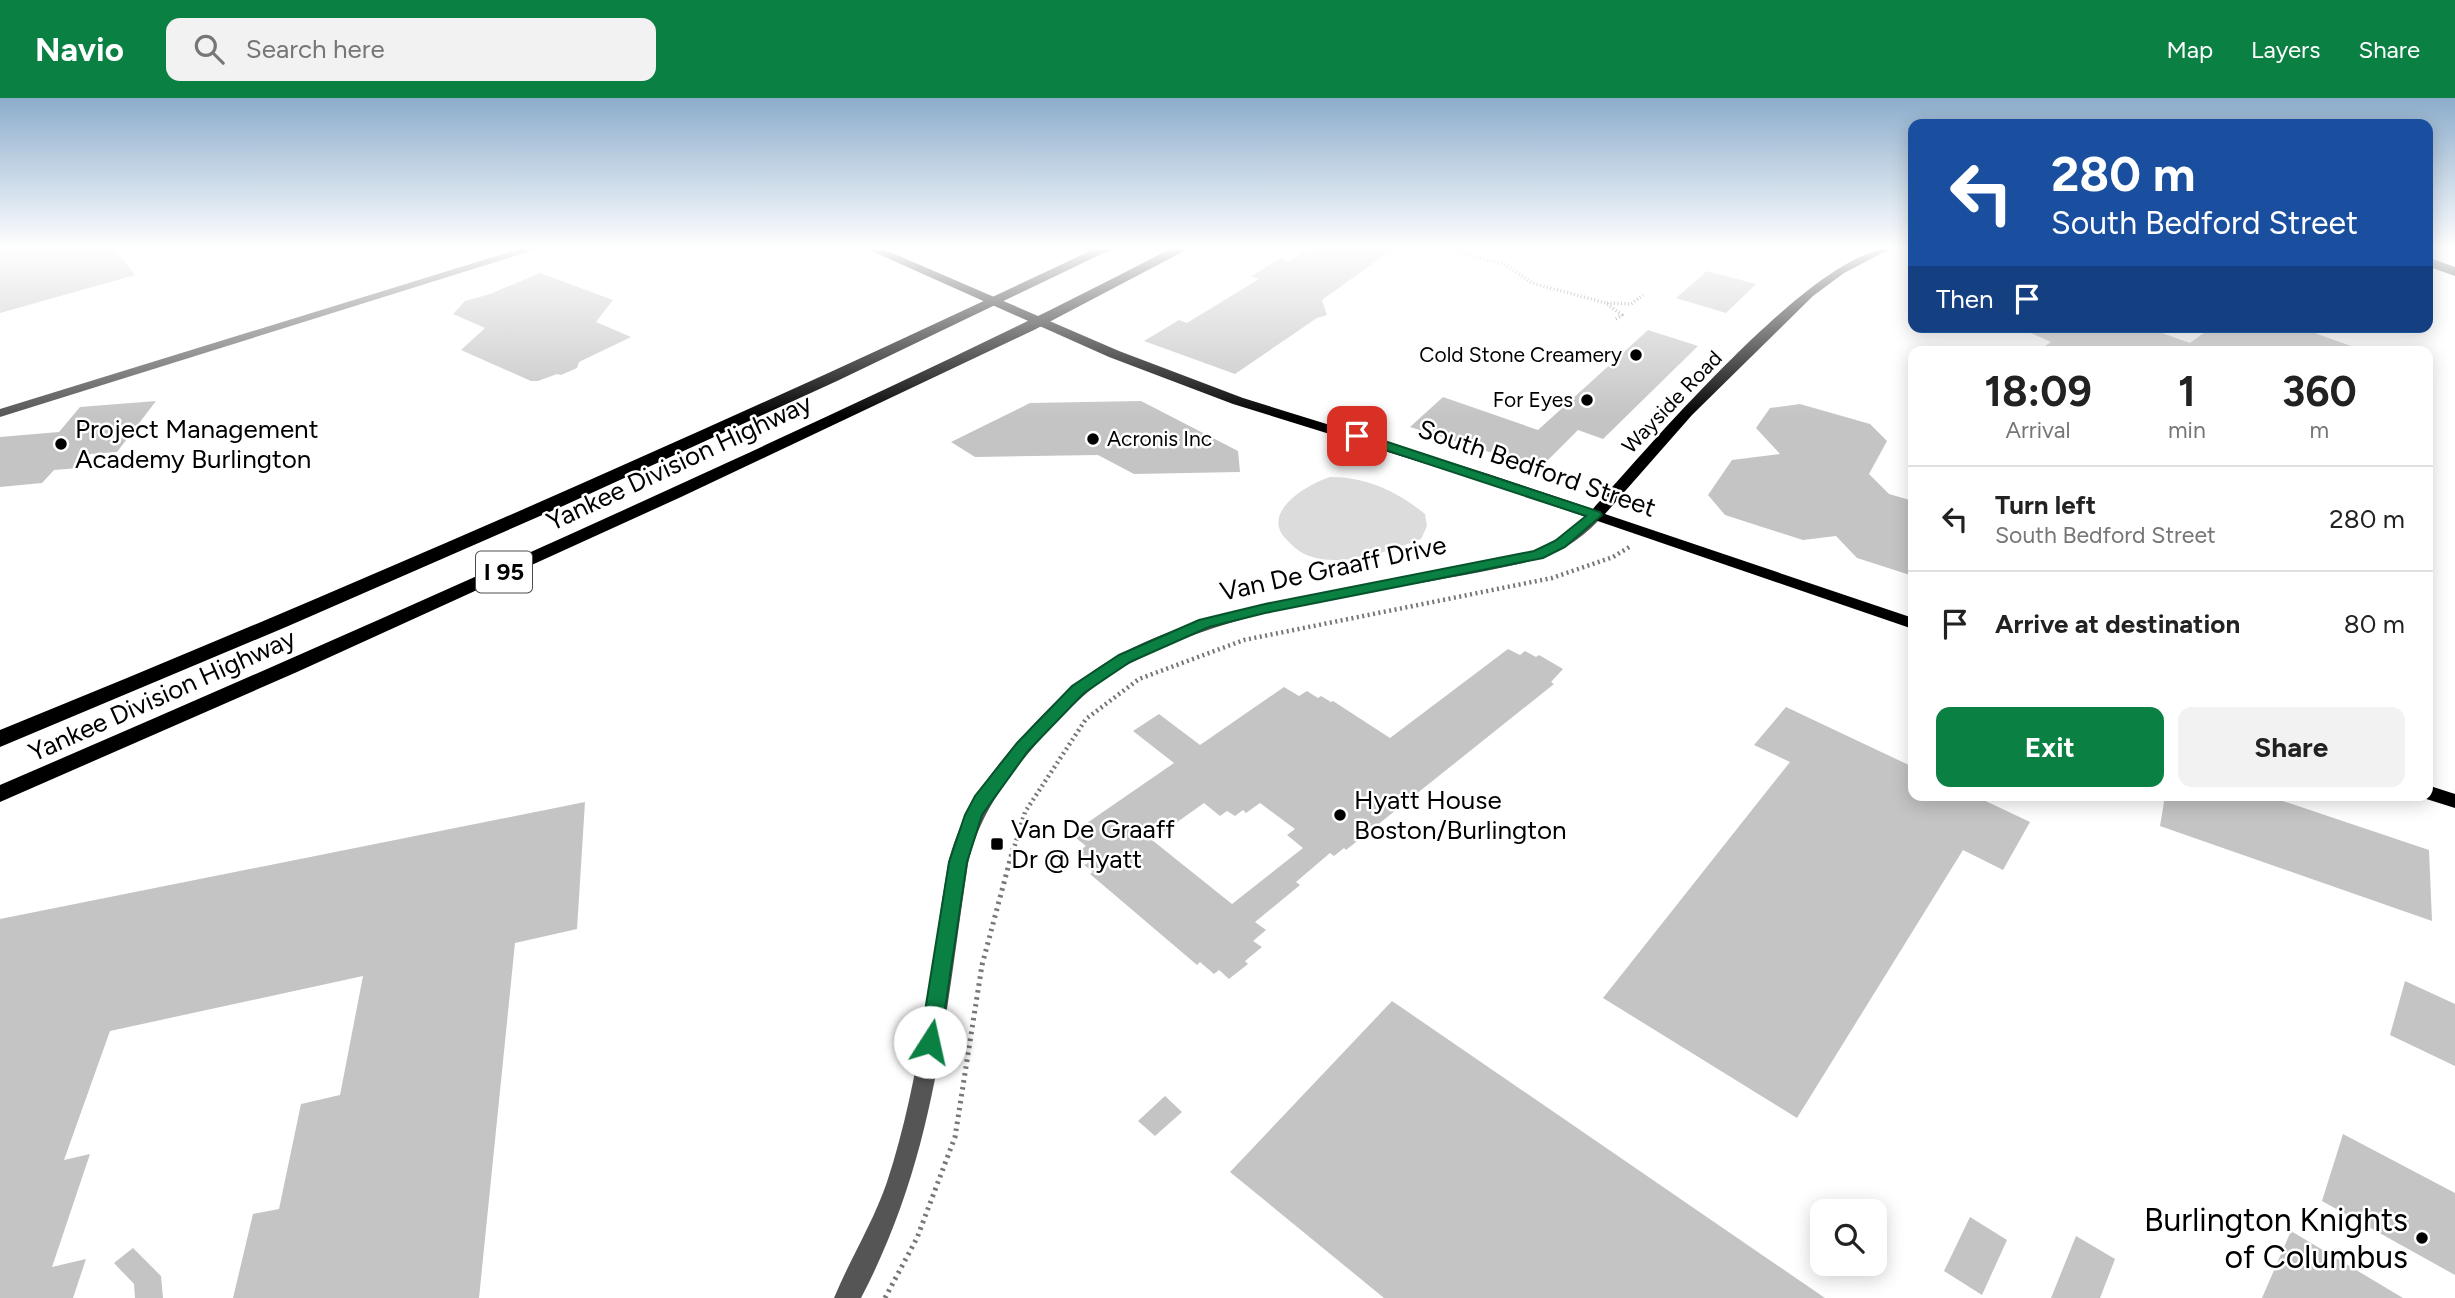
<!DOCTYPE html>
<html lang="en">
<head>
<meta charset="utf-8">
<style>
  :root { --surface:#fff; --page:#f2f2f2; --text:#222; --muted:#767676; --line:#e0e0e0; --accent:#0b8043 }
  body { margin:0; font-family:Figtree,sans-serif; background:var(--page); color:var(--text); height:100vh; display:flex; flex-direction:column; font-size:26px; white-space:nowrap }
  * { box-sizing:border-box; margin:0 }
  p { font-size:23px; color:var(--muted) }
  .icon { flex:none; width:38px; height:38px; fill:none; stroke:currentColor; stroke-width:2; stroke-linecap:round; stroke-linejoin:round }
  .map { position:relative; flex:1; overflow:hidden }
  .drawer { position:absolute; left:1908px; top:248px; width:525px; height:455px; display:flex; flex-direction:column; background:var(--surface); border-radius:14px; box-shadow:0 4px 18px #0003 }
  .drawer>* { flex:none }
  .banner { position:absolute; left:1908px; top:21px; width:525px; height:214px; border-radius:14px; box-shadow:0 4px 18px #0003; background:#1a4fa0; color:#fff; overflow:hidden }
  .controls { position:absolute; left:1810px; top:1101px; display:grid; gap:14px }
  .controls a { display:grid; place-items:center; width:77px; height:77px; border-radius:14px; background:var(--surface); box-shadow:0 4px 18px #0003; font-size:35px }
  .pin { position:absolute; display:grid; place-items:center; width:60px; height:60px; color:#fff; margin:-30px; border-radius:14px; box-shadow:0 4px 10px #0006 }
  .me { position:absolute; width:77px; margin:-38px; rotate:10deg; stroke-linejoin:round; filter:drop-shadow(0 0 5px #0008) }
  .turn { display:flex; align-items:center; gap:24px; height:147px; padding:0 28px; font-size:32px }
  .turn .icon { width:91px; height:91px; stroke-width:2.5 }
  .turn b { display:block; font-size:49px; line-height:60px }
  .then { display:flex; align-items:center; height:66px; padding:0 28px; background:#0003; gap:14px; font-size:26px }
  .eta { display:flex; justify-content:space-evenly; align-items:center; height:119px; text-align:center }
  .eta b { font-size:42px; font-weight:700; line-height:49px }
  .action { display:flex; gap:14px; margin-top:auto; padding:14px 28px }
  .action a { flex:1; height:80px; border-radius:14px; background:var(--accent); color:#fff; font-size:28px; font-weight:700; line-height:80px; text-align:center }
  .action a+a { background:var(--page); color:var(--text) }
  ul { padding:0; list-style:none }
  li { display:flex; align-items:center; gap:21px; height:105px; padding:0 28px; border-top:2px solid var(--line) }
  li div { flex:1 }
  li b { display:block; font-size:26px }
  li em { font-style:normal }
  header { display:flex; align-items:center; gap:42px; box-sizing:border-box; height:98px; padding:0 35px; background:var(--accent); color:#fff }
  header strong { font-size:33px }
  nav { display:flex; gap:38px; margin-inline-start:auto; font-size:24px }
  .search { width:490px; height:63px; background:var(--page); display:flex; align-items:center; gap:18px; box-sizing:border-box; padding:0 24px; border-radius:14px; color:var(--muted); font-size:26px }
  .map>svg:first-child { display:block }
  .green { fill:#dcdcdc }
  .building { fill:#c4c4c4; fill-rule:evenodd }
  .lines { fill:none; stroke-linecap:round; stroke-linejoin:round }
  .path-far2 { stroke:#777; stroke-width:3.5; stroke-dasharray:1 2.5; stroke-linecap:butt }
  .path-far1 { stroke:#777; stroke-width:4.5; stroke-dasharray:2 3.5; stroke-linecap:butt }
  .path { stroke:#777; stroke-width:5; stroke-dasharray:2.5 4.5; stroke-linecap:butt }
  .minor { fill:#555; fill-rule:evenodd }
  .major { fill:#000; fill-rule:evenodd }
  .highway { fill:#000; fill-rule:evenodd }
  .route { fill:#0b8043; stroke:#07532c; stroke-width:2 }
  .poi-dot { fill:#000; stroke:#fff; stroke-width:2.5 }
  .labels { text-anchor:middle; stroke-width:5; stroke-linejoin:round; paint-order:stroke }
  .far-poi-label { font-size:21px; fill:#000; stroke:#fff; text-anchor:end }
  .far-street-label { font-size:21px; fill:#000; stroke:#fff }
  .shield { fill:#fff; stroke:#4c4c4c; stroke-width:2 }
  .shield-label { font-size:24px; font-weight:bold; fill:#000 }
  .poi-label { font-size:26px; fill:#000; stroke:#fff; text-anchor:start }
  .street-label { font-size:26px; fill:#000; stroke:#fff }
  .near-poi-label { font-size:32px; fill:#000; stroke:#fff; text-anchor:end }
</style>
</head>
<body>
<header>
<strong>Navio</strong>
<div class="search"><svg class="icon" aria-label="search" viewBox="0 0 24 24"><circle cx="10" cy="10" r="6"/><path d="M15 15l6 6"/></svg>Search here</div>
<nav><a>Map</a><a>Layers</a><a>Share</a></nav>
</header>
<div class="map">
<svg width="2455" height="1200" viewBox="0 0 2455 1200">
  <rect width="100%" height="100%" fill="#fff"/>
  <path class="green" d="M1330 379C1366 379 1397 393 1425 416L1427 428 1421 441C1390 453 1343 470 1309 458 1301 455 1293 449 1287 442 1259 415 1306 387 1330 379Z"/>
  <g class="building">
    <polygon points="0,151 114,151 135,177 0,215"/>
    <polygon points="1308,151 1393,151 1322,202 1327,217 1317,220 1235,276 1144,243 1179,222 1187,225 1259,181 1251,178 1281,160 1289,163"/>
    <polygon points="1707,173 1756,186 1726,215 1676,200"/>
    <polygon points="540,175 613,202 596,224 631,239 579,264 577,270 561,277 557,276 538,283 531,283 461,252 485,230 453,216 465,203 490,196"/>
    <polygon points="2017,229 2145,229 2190,245 2212,229 2298,229 2359,251 2358,254 2036,254 2051,244"/>
    <polygon points="1648,232 1698,248 1603,341 1578,332 1540,370 1410,329 1443,299 1538,332"/>
    <polygon points="156,303 117,354 90,356 79,370 54,372 42,385 0,389 0,339 59,334 80,309"/>
    <polygon points="1141,303 1238,353 1240,374 1134,376 1098,357 975,359 951,344 1030,305"/>
    <polygon points="1800,306 1870,326 1887,343 1869,376 1889,396 1913,403 1913,478 1857,460 1836,438 1803,442 1725,417 1708,397 1732,362 1780,356 1756,330 1770,310"/>
    <path d="M1508 551 1520 557 1525 553 1536 559 1539 557 1563 571 1551 584 1554 586 1346 752 1344 750 1334 758 1330 755 1296 784 1300 787 1255 824 1266 832 1253 843 1262 849 1245 863 1248 866 1229 881 1219 872 1214 876 1200 864 1197 867 1090 776 1093 774 1084 767 1088 765 1076 755 1086 748 1071 736 1174 665 1133 633 1159 616 1200 647 1284 589 1299 598 1307 593 1318 600 1321 598 1331 604 1333 603 1390 640ZM1204 705 1220 718 1227 713 1235 718 1243 712 1246 715 1260 705 1295 731 1287 737 1303 750 1232 806 1152 742Z"/>
    <polygon points="1786,609 1913,669 1913,698 1975,698 2030,724 2003,772 1963,752 1797,1020 1603,900 1790,664 1754,647"/>
    <polygon points="2165,698 2268,698 2429,752 2432,823 2160,728"/>
    <polygon points="585,704 577,831 515,845 479,1200 233,1200 253,1116 279,1111 301,1006 340,997 363,878 110,933 64,1062 90,1056 52,1169 86,1161 73,1200 0,1200 0,821"/>
    <polygon points="2405,883 2455,906 2455,968 2390,937"/>
    <polygon points="1392,903 1825,1200 1384,1200 1230,1074"/>
    <polygon points="1165,998 1182,1014 1155,1038 1138,1023"/>
    <polygon points="2343,1036 2455,1095 2455,1177 2322,1103"/>
    <polygon points="1970,1119 2007,1142 1982,1197 1944,1173"/>
    <polygon points="2291,1133 2403,1200 2262,1200"/>
    <polygon points="2076,1138 2115,1161 2100,1200 2051,1200"/>
    <polygon points="133,1150 161,1178 163,1200 135,1200 134,1186 114,1165"/>
  </g>
  <g class="lines">
    <g class="path-far2">
      <polyline points="1450,152 1506,167 1532,185 1606,205 1622,217 1616,221"/>
      <polyline points="1607,205 1631,206 1643,197"/>
    </g>
    <polyline class="path-far1" points="1013,753 1025,714 1086,621 1139,581 1244,542 1552,480 1613,459 1631,448"/>
    <polyline class="path" points="885,1200 917,1140 955,1039 982,867 1013,751"/>
    <g class="minor">
      <polygon points="519,151 537,151 0,319 0,311"/>
      <path d="M1596 413 1603 417C1588 436 1566 451 1543 460 1409 494 1250 499 1127 567 1090 588 1059 619 1032 651 1002 686 978 721 968 766 944 922 936 1057 861 1200H834C850 1161 873 1125 887 1084 921 981 930 872 948 766 959 720 984 682 1015 647 1044 614 1075 582 1114 560 1186 519 1271 504 1352 489 1412 477 1473 465 1534 453L1564 437 1591 414Z"/>
    </g>
    <g class="major">
      <path d="M867 151H883L1119 253 1243 300 1488 376 1593 411C1645 353 1816 151 1890 151L1844 175 1813 198 1692 317 1605 416 1913 520V531L1478 382 1233 306 1109 259Z"/>
      <polygon points="2427,687 2455,696 2455,710 2420,699 2427,698"/>
    </g>
    <g class="highway">
      <path d="M1094 151H1112L837 283 563 408 286 529 0 649V632C369 482 734 322 1094 151Z"/>
      <path d="M1170 151H1188L1034 232 681 399 297 574 0 704V687C246 581 490 474 733 362 880 294 1027 226 1170 151Z"/>
      <polygon points="2427,159 2455,169 2455,178 2427,168"/>
    </g>
  </g>
  <linearGradient id="sky" x2="0" y2="1"><stop stop-color="#8cadcc"/><stop offset="0.47" stop-color="#fff"/><stop offset="1" stop-color="#fff" stop-opacity="0"/></linearGradient>
  <rect width="2455" height="319" fill="url(#sky)"/>
  <polygon class="route" points="1357,334 1600,414 1602,417 1565,449 1543,460 1265,515 1209,529 1130,564 1084,595 1028,653 982,717 967,764 940,944 937,950 930,953 923,950 920,944 949,764 965,717 975,698 1017,645 1072,588 1119,557 1199,522 1265,506 1534,453 1555,443 1586,418 1352,341 1350,338"/>
  <g class="poi-dot">
    <circle cx="1636" cy="257" r="7"/>
    <circle cx="1587" cy="302" r="7"/>
    <circle cx="1093" cy="341" r="7"/>
    <circle cx="61" cy="346" r="7"/>
    <circle cx="1340" cy="717" r="7"/>
    <rect x="990" y="739" width="14" height="14" rx="3.5"/>
    <circle cx="2422" cy="1140" r="7"/>
  </g>
  <g class="labels">
    <g class="far-poi-label">
      <text x="1622" y="264">Cold Stone Creamery</text>
      <text x="1573" y="309">For Eyes</text>
      <text x="1107" y="348" text-anchor="start">Acronis Inc</text>
    </g>
    <g class="far-street-label">
      <text transform="translate(1672 304) rotate(-46)" y="7">Wayside Road</text>
    </g>
    <rect class="shield" x="476" y="453.5" width="56" height="41" rx="5"/>
    <g class="shield-label">
      <text x="504" y="482">I 95</text>
    </g>
    <g class="poi-label">
      <text x="75" y="340">Project Management<tspan x="75" dy="30">Academy Burlington</tspan></text>
      <text x="1354" y="711">Hyatt House<tspan x="1354" dy="30">Boston/Burlington</tspan></text>
      <text x="1011" y="740">Van De Graaff<tspan x="1011" dy="30">Dr @ Hyatt</tspan></text>
    </g>
    <g class="street-label">
      <text transform="translate(679 364) rotate(-25)" y="9">Yankee Division Highway</text>
      <text transform="translate(1537 370) rotate(19)" y="9">South Bedford Street</text>
      <text transform="translate(1333 470) rotate(-12)" y="9">Van De Graaff Drive</text>
      <text transform="translate(162 597) rotate(-24)" y="9">Yankee Division Highway</text>
    </g>
    <g class="near-poi-label">
      <text x="2408" y="1133">Burlington Knights<tspan x="2408" dy="37">of Columbus</tspan></text>
    </g>
  </g>
</svg>
<div class="controls">
<a><svg class="icon" aria-label="search" viewBox="0 0 24 24"><circle cx="10" cy="10" r="6"/><path d="M15 15l6 6"/></svg></a>
</div>
<div class="pin" style="left:1357px;top:338px;background:#d93025"><svg class="icon" aria-label="arrive" viewBox="0 0 24 24"><path d="M6 21V4h12l-3 4 3 4H6"/></svg></div>
<svg class="me" style="left:930px;top:944px" viewBox="-20 -20 40 40"><circle r="19" fill="#fff"/><path d="M0-13L10 11 0 6-10 11z" fill="#0b8043"/></svg>
<div class="banner">
<div class="turn"><svg class="icon" aria-label="left" viewBox="0 0 24 24"><path d="M17 20v-9H6M10 6l-5 5 5 5"/></svg><div><b>280 m</b>South Bedford Street</div></div>
<div class="then">Then<svg class="icon" aria-label="arrive" viewBox="0 0 24 24"><path d="M6 21V4h12l-3 4 3 4H6"/></svg></div>
</div>
<section class="drawer">
<div class="eta">
<div><b>18:09</b><p>Arrival</p></div>
<div><b>1</b><p>min</p></div>
<div><b>360</b><p>m</p></div>
</div>
<ul>
<li><svg class="icon" aria-label="left" viewBox="0 0 24 24"><path d="M17 20v-9H6M10 6l-5 5 5 5"/></svg><div><b>Turn left</b><p>South Bedford Street</p></div><em>280 m</em></li>
<li><svg class="icon" aria-label="arrive" viewBox="0 0 24 24"><path d="M6 21V4h12l-3 4 3 4H6"/></svg><div><b>Arrive at destination</b></div><em>80 m</em></li>
</ul>
<div class="action"><a>Exit</a><a>Share</a></div>
</section>
</div>
</body>
</html>
